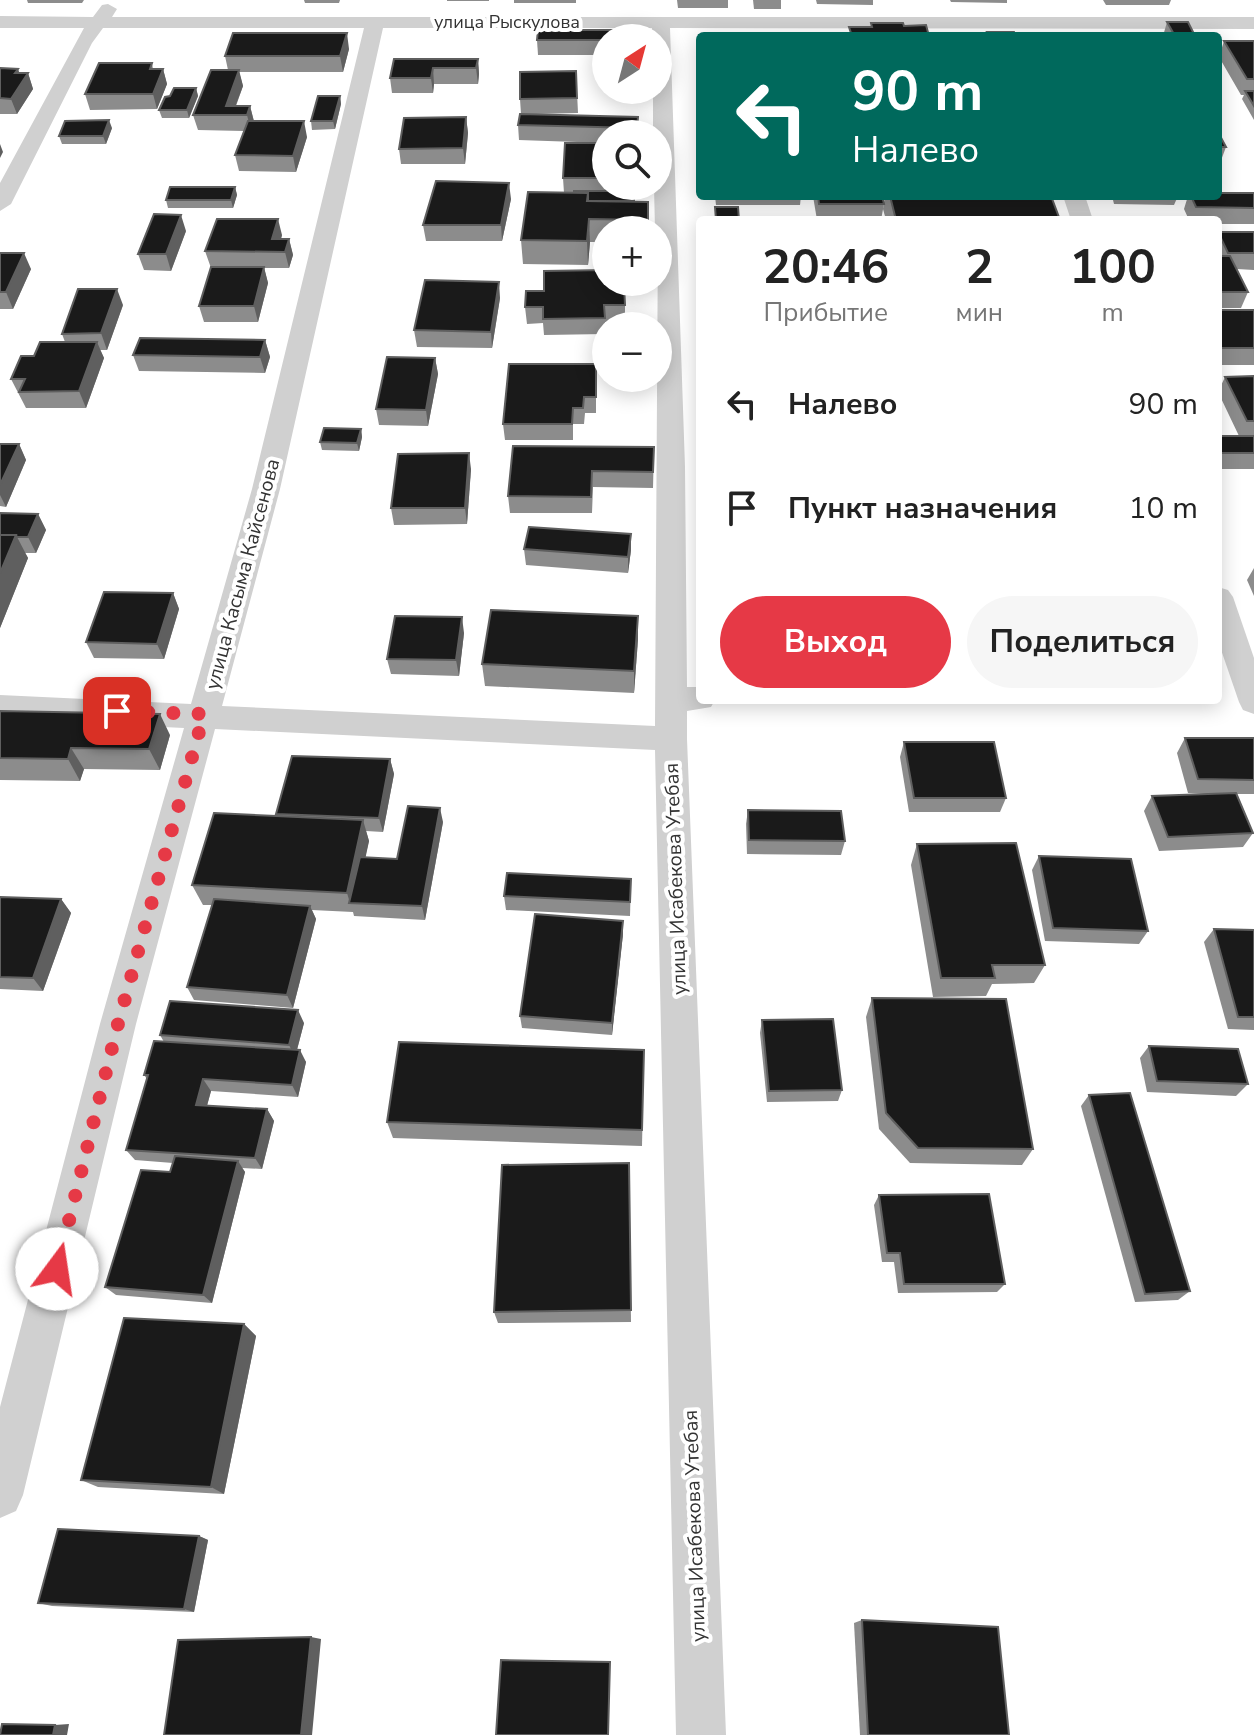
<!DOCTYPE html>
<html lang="ru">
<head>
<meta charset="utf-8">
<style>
  :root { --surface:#fff; --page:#f6f6f6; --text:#222; --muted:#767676; --accent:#e63946 }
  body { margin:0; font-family:"Nunito Sans",sans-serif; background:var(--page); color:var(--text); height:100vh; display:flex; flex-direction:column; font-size:30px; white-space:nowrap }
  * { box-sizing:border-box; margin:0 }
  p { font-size:26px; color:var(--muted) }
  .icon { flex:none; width:44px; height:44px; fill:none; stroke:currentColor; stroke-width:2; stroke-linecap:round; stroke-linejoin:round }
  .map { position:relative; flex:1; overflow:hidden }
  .panel { position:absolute; left:696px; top:216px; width:526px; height:488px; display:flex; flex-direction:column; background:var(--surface); border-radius:8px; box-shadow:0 4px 20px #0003 }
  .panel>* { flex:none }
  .guide { position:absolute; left:696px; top:32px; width:526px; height:168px; border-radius:8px; box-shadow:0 4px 20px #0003; background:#00695c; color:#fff; overflow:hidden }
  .needle { width:52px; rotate:36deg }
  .controls { position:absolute; left:592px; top:24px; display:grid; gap:16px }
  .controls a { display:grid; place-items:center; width:80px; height:80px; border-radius:50%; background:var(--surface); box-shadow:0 4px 20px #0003; font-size:40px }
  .pin { position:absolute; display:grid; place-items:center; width:68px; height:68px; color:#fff; margin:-34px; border-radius:16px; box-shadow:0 4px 12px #0006 }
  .me { position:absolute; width:88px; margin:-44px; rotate:14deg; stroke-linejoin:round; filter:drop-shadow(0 0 6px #0008) }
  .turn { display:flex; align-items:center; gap:28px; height:168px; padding:0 24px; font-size:36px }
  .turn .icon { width:104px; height:104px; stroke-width:2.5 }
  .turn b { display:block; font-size:56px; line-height:68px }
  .eta { display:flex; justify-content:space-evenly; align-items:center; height:136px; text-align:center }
  .eta b { font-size:48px; font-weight:700; line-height:56px }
  .cta { display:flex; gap:16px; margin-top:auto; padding:16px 24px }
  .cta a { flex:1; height:92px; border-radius:48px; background:var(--accent); color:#fff; font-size:32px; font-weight:700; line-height:92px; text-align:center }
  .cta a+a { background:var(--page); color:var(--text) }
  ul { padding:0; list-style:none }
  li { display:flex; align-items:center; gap:24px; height:104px; padding:0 24px }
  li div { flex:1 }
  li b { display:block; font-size:30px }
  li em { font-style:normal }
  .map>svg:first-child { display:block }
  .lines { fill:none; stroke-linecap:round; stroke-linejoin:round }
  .minor { fill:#d0d0d0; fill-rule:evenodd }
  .wall { fill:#8c8c8c }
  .shaded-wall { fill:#5f5f5f }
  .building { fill:#1a1a1a; stroke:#5f5f5f; stroke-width:2 }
  .route { stroke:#e63946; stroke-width:14; stroke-dasharray:0 25.2 }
  .labels { text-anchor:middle; stroke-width:8; stroke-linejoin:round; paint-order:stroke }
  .far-street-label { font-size:18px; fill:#333; stroke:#fff }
  .street-label { font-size:20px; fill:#333; stroke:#fff }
</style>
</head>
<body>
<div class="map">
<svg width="1254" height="1735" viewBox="0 0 1254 1735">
  <rect width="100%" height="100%" fill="#fff"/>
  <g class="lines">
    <g class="minor">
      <path d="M108 4 117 9 112 17H1254V29L670 28 685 467 687 687H700V700H715L711 707 687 711V739L726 1735H676L655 750 215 729 136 1024 23 1495 16 1511 0 1518V1407L100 1024 184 728 0 719V695L191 704 252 489 364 28H103L92 43 11 204 0 211V183L84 28H0V16L93 17 102 5ZM383 28H652V38H658V90H653V134H658V186H654L655 230H658L655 726 222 706 280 489Z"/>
      <polygon points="1063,196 1085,196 1093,220 1071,220"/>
      <polygon points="1218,587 1228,590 1233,597 1254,658 1254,714 1243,710 1239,702 1218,641"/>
    </g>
  </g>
  <g class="wall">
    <polygon points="27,0 84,0 82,3 28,3"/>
    <polygon points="304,0 340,0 339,3 305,3"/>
    <rect x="447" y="0" width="42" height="1"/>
    <rect x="514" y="0" width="62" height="3"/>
    <polygon points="677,0 728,0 728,8 678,8"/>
    <polygon points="753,0 781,0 781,9 754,9"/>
    <polygon points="816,0 873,0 873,5 817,4"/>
    <polygon points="950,0 1007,0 1007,3 951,2"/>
    <polygon points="1103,0 1171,0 1169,5 1106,5"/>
    <polygon points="1167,22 1195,36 1163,36"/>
    <polygon points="606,38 606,55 538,55 537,40"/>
    <polygon points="1224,41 1254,41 1254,120 1242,99 1244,95 1241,95 1219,57"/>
    <polygon points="349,49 343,72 239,72 243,86 236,106 250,106 254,121 307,137 296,172 239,171 235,155 244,131 198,130 193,115 228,70 225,56"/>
    <polygon points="478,59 479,74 478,84 434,84 433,93 392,93 390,78"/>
    <polygon points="152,63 153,69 163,69 167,84 157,109 90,110 85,94"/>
    <polygon points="0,68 18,69 19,73 28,73 33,89 17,114 0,114"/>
    <polygon points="576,71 578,113 536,114 638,117 638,134 606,134 606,143 519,140 518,125 521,114 520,99"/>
    <polygon points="196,88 198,96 189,118 162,118 159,110 170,96"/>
    <polygon points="340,96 341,104 335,129 312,130 311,121"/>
    <polygon points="466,117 468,133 465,164 401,164 399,149"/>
    <polygon points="112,128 106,144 62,144 59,136"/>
    <polygon points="1218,132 1226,147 1220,163 1218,163"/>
    <polygon points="606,143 606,186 630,186 630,191 634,201 648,202 648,230 606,230 606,242 590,242 588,265 523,264 521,240 564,193 563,178"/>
    <polygon points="235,187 237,195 233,208 168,208 166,200"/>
    <polygon points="1254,193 1254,224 1218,224 1218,220 1189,220 1184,209 1188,196 1218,196"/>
    <polygon points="715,196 801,196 800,205 716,205"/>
    <polygon points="813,196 882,196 884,204 881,220 817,220"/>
    <polygon points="885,196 1051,196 1060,220 886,220 883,209"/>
    <polygon points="1112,196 1178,196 1174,205 1114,204"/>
    <polygon points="511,199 502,241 426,241 423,225"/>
    <polygon points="186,231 171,271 144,270 138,254"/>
    <polygon points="1218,232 1254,232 1254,270 1237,269 1248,292 1241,308 1218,308"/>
    <polygon points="282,235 281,239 289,239 293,255 289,268 264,268 268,283 258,322 204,322 199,306 211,268 205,251"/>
    <polygon points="0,253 31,269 13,309 0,309"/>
    <polygon points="607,285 625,305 625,321 605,322 605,334 544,335 543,323 527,324 525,307 544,291"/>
    <polygon points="500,298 492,348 417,347 414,330"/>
    <polygon points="123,305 107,350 100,350 104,358 86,408 26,408 11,379 34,356 65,342 62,334"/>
    <rect x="1218" y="310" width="36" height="55"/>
    <polygon points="265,340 270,357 265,373 139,371 133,355"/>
    <polygon points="435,358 438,374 428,426 379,425 376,409"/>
    <polygon points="596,364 596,413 585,413 584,424 573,424 573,440 505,440 503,424"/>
    <polygon points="1254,376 1254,469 1218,469 1218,436 1239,436 1218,392 1225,377"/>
    <polygon points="361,429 362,437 359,451 322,450 320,442"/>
    <polygon points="0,444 19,444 26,460 6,507 0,506"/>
    <polygon points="654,447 653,488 593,487 592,513 510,513 508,496"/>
    <polygon points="471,469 467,524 394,525 391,508"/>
    <polygon points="0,513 38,514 46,530 36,553 25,553 28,558 0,628"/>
    <polygon points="631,534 631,550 628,573 526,565 524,549"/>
    <polygon points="1254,568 1254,596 1247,580"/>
    <polygon points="173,593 179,609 164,659 94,658 86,642"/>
    <polygon points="464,633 459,676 391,674 387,659"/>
    <polygon points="638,639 634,693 485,686 482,664"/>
    <polygon points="0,711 170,735 160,770 84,769 80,781 0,780"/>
    <polygon points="1185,738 1254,738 1254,794 1237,794 1253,833 1243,847 1159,851 1144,811 1152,796 1210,794 1188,793 1177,753"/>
    <polygon points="904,742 1006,798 1000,812 909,812 900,757"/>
    <polygon points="390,759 394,774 383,832 366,831 369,841 365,857 397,859 443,822 425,920 354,916 353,912 312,910 316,919 293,1008 194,1000 187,987 212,905 203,905 192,885 277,816 276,814"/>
    <polygon points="748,810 845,841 841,855 747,854 746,824"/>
    <polygon points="917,844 1045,965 1034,983 992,984 986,996 933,997 911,865"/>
    <polygon points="1039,856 1148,931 1139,944 1045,941 1032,870"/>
    <polygon points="631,879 630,916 506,910 504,896"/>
    <polygon points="0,897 61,899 71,913 43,991 0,989"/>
    <polygon points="623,921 623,934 612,1035 522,1028 520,1016"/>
    <polygon points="1214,929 1254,930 1254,1030 1228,1029 1204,942"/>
    <polygon points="872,998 1033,1149 1022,1165 910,1163 879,1129 866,1017"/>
    <polygon points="762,1020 842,1090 838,1101 767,1102 760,1033"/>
    <polygon points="304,1023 297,1050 306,1062 298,1097 211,1091 207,1106 267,1109 274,1121 262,1169 242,1168 245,1172 212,1303 116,1295 105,1287 170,1172 173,1163 135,1160 126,1150 147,1079 144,1075 164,1042 160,1035"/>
    <polygon points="1149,1046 1248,1084 1236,1096 1147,1092 1140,1058"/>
    <polygon points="644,1050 642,1146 393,1138 387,1122"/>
    <polygon points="1089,1095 1190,1291 1178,1300 1135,1302 1081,1106"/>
    <polygon points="629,1163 631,1322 498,1323 494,1312"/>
    <polygon points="879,1195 1005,1284 997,1292 898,1293 894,1262 882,1262 874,1205"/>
    <polygon points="244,1324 256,1336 224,1494 98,1487 81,1480"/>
    <polygon points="199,1536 208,1540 194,1612 52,1606 38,1603"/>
    <polygon points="862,1620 1009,1735 860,1735 854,1623"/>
  </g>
  <g class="shaded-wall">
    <polygon points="347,33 349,49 343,72 340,56"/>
    <polygon points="478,59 479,74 478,84 476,68"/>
    <polygon points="433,68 434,84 433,93 431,78"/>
    <polygon points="18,69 22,81 28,73 33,89 17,114 11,99 15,73"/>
    <polygon points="163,69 167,84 157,109 153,94"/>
    <polygon points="239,70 243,86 232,115 226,106"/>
    <polygon points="196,88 198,96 189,118 187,110"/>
    <polygon points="340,96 341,104 335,129 333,121"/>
    <polygon points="250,106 254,122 251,131 247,115"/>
    <polygon points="466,117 468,133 465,164 463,148"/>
    <polygon points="109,120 112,128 106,144 103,136"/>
    <polygon points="304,121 307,137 296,172 293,156"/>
    <polygon points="0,144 3,152 0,158"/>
    <polygon points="509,183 511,199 502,241 501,225"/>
    <polygon points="235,187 237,195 233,208 231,200"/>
    <polygon points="181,215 186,231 171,271 166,254"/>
    <polygon points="278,219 282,235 277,252 272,239"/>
    <polygon points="589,219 590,242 588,265 587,241"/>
    <polygon points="289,239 293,255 289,268 285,252"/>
    <polygon points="24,253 31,269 13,309 6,292"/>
    <polygon points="264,267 268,283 258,322 254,306"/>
    <polygon points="499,282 500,298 492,348 491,332"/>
    <polygon points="117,289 123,305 107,350 101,333"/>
    <polygon points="265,340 270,357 265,373 260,357"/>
    <polygon points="97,342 104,358 86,408 79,391"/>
    <polygon points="435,358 438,374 428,426 426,410"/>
    <polygon points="361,429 362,437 359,451 357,443"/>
    <polygon points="19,444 26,460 6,507 0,495 0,485"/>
    <polygon points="469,453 471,469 467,524 465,508"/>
    <polygon points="38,514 46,530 36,553 28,537"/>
    <polygon points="631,534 631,550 628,573 628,557"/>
    <polygon points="16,535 28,558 0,628 0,573"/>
    <polygon points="173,593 179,609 164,659 157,644"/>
    <polygon points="638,616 638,639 634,693 634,671"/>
    <polygon points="462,617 464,633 459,676 456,660"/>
    <polygon points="160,714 170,735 160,770 149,749"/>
    <polygon points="71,748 84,769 80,781 68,759"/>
    <polygon points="390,759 394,774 383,832 379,818"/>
    <polygon points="440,808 443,822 425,920 422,906"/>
    <polygon points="363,820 369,841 356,903 350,903 347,893"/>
    <polygon points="61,899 71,913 43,991 33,978"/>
    <polygon points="310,906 316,919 293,1008 287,995"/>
    <polygon points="623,921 623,934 612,1035 612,1023"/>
    <polygon points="298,1010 304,1023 295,1057 289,1045"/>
    <polygon points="300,1050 306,1062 298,1097 292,1085"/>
    <polygon points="203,1079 211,1091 204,1116 196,1105"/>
    <polygon points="267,1109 274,1121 262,1169 255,1158"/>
    <polygon points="238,1161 245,1172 212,1303 203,1295"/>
    <polygon points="244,1324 256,1336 224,1494 211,1487"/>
    <polygon points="199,1536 208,1540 194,1612 184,1609"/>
    <polygon points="311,1637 321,1639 312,1735 301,1735"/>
    <polygon points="69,1724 67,1735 53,1735 55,1725"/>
  </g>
  <g class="building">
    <polygon points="1167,22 1188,22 1195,36 1175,36"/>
    <polygon points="871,23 903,23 904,26 926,25 929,36 852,36 849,27 872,27"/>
    <polygon points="538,30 618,30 618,38 606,38 606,40 537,40"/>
    <polygon points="987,32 1014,32 1016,36 989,36"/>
    <polygon points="233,33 347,33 340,56 225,56"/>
    <polygon points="699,35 740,35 740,36 700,36 699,42"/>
    <polygon points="1224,41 1254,41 1254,79 1247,79"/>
    <polygon points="394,59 478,59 476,68 433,68 431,78 390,78"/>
    <polygon points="99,63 152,63 150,69 163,69 153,94 85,94"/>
    <polygon points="0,68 18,69 15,73 28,73 11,99 0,98"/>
    <polygon points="211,70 239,70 226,106 250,106 247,115 193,115"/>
    <polygon points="576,71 577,98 520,99 520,72"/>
    <polygon points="174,88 196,88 187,110 159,110 165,97 170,96"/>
    <polygon points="1245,91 1254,91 1254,106"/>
    <polygon points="318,96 340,96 333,121 311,121"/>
    <polygon points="520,114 638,117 637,128 518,125"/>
    <polygon points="466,117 463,148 399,149 404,118"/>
    <polygon points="109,120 103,136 59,136 65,121"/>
    <polygon points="248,121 304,121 293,156 235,155"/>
    <polygon points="1218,132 1226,147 1218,147"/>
    <polygon points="565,143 606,143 606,178 563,178"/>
    <polygon points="436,181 509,183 501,225 423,225"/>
    <polygon points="170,187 235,187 231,200 166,200"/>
    <polygon points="574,191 634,191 634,201 588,201 588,193 574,193"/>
    <polygon points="528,192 588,193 587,201 648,202 648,220 589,219 587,241 521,240"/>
    <polygon points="1218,193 1254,193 1254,208 1196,207 1191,196 1218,196"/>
    <polygon points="818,196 882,196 884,204 819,204"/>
    <polygon points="890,196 1051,196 1060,220 896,220"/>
    <polygon points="715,207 738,207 739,220 716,220"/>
    <polygon points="154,214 181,215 166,254 138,254"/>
    <polygon points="217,219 278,219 272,239 289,239 285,252 205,251"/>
    <polygon points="1218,232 1254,232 1254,253 1228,253"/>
    <polygon points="0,253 24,253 6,292 0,292"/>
    <polygon points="1218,256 1230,256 1248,292 1218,292"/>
    <polygon points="211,267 264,267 254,306 199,306"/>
    <polygon points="606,270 607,285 624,285 625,305 604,305 605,318 543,319 543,307 525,307 526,291 544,291 544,271"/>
    <polygon points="425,280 499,282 491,332 414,330"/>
    <polygon points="78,289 117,289 101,333 62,334"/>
    <polygon points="1218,310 1254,310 1254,348 1220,348 1218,344"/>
    <polygon points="140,338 265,340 260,357 133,355"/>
    <polygon points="40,342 97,342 79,391 19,392 25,379 11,379 21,356 34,356"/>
    <polygon points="387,357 435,358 426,410 376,409"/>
    <polygon points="509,364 596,364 596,397 584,397 583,408 573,408 572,424 503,424"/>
    <polygon points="1254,376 1254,421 1247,421 1225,377"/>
    <polygon points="324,428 361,429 357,443 320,442"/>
    <rect x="1218" y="436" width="36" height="17"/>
    <polygon points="0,444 19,444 0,485"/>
    <polygon points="513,446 654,447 653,472 592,471 591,497 508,496"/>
    <polygon points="469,453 465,508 391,508 398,454"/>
    <polygon points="0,513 38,514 28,537 17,537 16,535 0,535"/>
    <polygon points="529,527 631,534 628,557 524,549"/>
    <polygon points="0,535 16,535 0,573"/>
    <polygon points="104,592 173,593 157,644 86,642"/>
    <polygon points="491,610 638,616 634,671 482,664"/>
    <polygon points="395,616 462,617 456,660 387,659"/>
    <polygon points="0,711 160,714 149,749 71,748 68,759 0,758"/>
    <polygon points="1185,738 1254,738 1254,780 1198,779"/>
    <polygon points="904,742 994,742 1006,798 914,798"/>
    <polygon points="292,756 390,759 379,818 276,814"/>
    <polygon points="1236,793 1253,833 1168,837 1152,796"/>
    <polygon points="408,806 440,808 422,906 349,903 360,857 397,859"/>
    <polygon points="748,810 841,811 845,841 749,840"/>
    <polygon points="214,813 363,820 347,893 192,885"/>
    <polygon points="1016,843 1045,965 992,965 995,978 941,978 917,844"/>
    <polygon points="1039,856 1131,859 1148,931 1053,928"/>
    <polygon points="507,873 631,879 630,902 504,896"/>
    <polygon points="0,897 61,899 33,978 0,977"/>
    <polygon points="214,899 310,906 287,995 187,987"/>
    <polygon points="535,914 623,921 612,1023 520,1016"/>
    <polygon points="1214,929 1254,930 1254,1017 1238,1017"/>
    <polygon points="872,998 1006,999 1033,1149 918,1148 886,1113"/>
    <polygon points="170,1001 298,1010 289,1045 160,1035"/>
    <polygon points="833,1019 842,1090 769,1091 762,1020"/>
    <polygon points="154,1041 300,1050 292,1085 203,1079 196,1105 267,1109 255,1158 126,1150 148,1075 144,1075"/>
    <polygon points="399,1042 644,1050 642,1130 387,1122"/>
    <polygon points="1149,1046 1238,1049 1248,1084 1157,1081"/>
    <polygon points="1130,1093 1190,1291 1145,1294 1089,1095"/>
    <polygon points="175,1156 238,1161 203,1295 105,1287 141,1170 170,1172"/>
    <polygon points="629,1163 631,1310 494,1312 502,1165"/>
    <polygon points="989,1194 1005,1284 904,1284 900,1253 887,1253 879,1195"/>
    <polygon points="124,1318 244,1324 211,1487 81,1480"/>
    <polygon points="58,1529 199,1536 184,1609 38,1603"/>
    <polygon points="862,1620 998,1627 1009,1735 868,1735"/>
    <polygon points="311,1637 301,1735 164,1735 178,1640"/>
    <polygon points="501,1660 610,1662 608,1735 496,1735"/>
    <polygon points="2,1724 55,1725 53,1735 0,1735"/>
  </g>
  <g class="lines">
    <polyline class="route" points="57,1269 118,1024 204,714 117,711"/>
  </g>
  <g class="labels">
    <g class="far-street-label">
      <text x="507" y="28">улица Рыскулова</text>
    </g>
    <g class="street-label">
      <text transform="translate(242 574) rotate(-75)" y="7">улица Касыма Кайсенова</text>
      <text transform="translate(675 879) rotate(-92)" y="7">улица Исабекова Утебая</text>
      <text transform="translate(694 1526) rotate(-92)" y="7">улица Исабекова Утебая</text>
    </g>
  </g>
</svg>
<div class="controls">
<a><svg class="needle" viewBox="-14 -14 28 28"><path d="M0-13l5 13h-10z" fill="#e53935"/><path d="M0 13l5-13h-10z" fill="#767676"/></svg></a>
<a><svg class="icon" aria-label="search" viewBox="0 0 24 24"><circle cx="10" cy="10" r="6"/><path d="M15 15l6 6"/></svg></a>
<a>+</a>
<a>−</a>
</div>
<div class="pin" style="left:117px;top:711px;background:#d93025"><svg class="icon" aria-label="arrive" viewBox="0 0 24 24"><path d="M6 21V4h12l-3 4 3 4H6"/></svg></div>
<svg class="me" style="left:57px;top:1269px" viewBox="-20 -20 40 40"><circle r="19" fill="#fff"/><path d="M0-13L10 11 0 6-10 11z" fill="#e63946"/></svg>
<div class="guide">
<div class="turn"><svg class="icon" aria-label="left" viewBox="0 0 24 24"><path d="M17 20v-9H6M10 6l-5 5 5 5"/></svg><div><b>90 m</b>Налево</div></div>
</div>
<section class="panel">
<div class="eta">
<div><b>20:46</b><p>Прибытие</p></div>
<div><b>2</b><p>мин</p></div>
<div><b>100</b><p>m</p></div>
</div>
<ul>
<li><svg class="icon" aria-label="left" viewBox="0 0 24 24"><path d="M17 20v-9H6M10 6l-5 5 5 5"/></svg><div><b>Налево</b></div><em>90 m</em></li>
<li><svg class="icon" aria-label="arrive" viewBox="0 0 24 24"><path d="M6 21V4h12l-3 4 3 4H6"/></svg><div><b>Пункт назначения</b></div><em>10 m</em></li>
</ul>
<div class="cta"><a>Выход</a><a>Поделиться</a></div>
</section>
</div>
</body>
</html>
